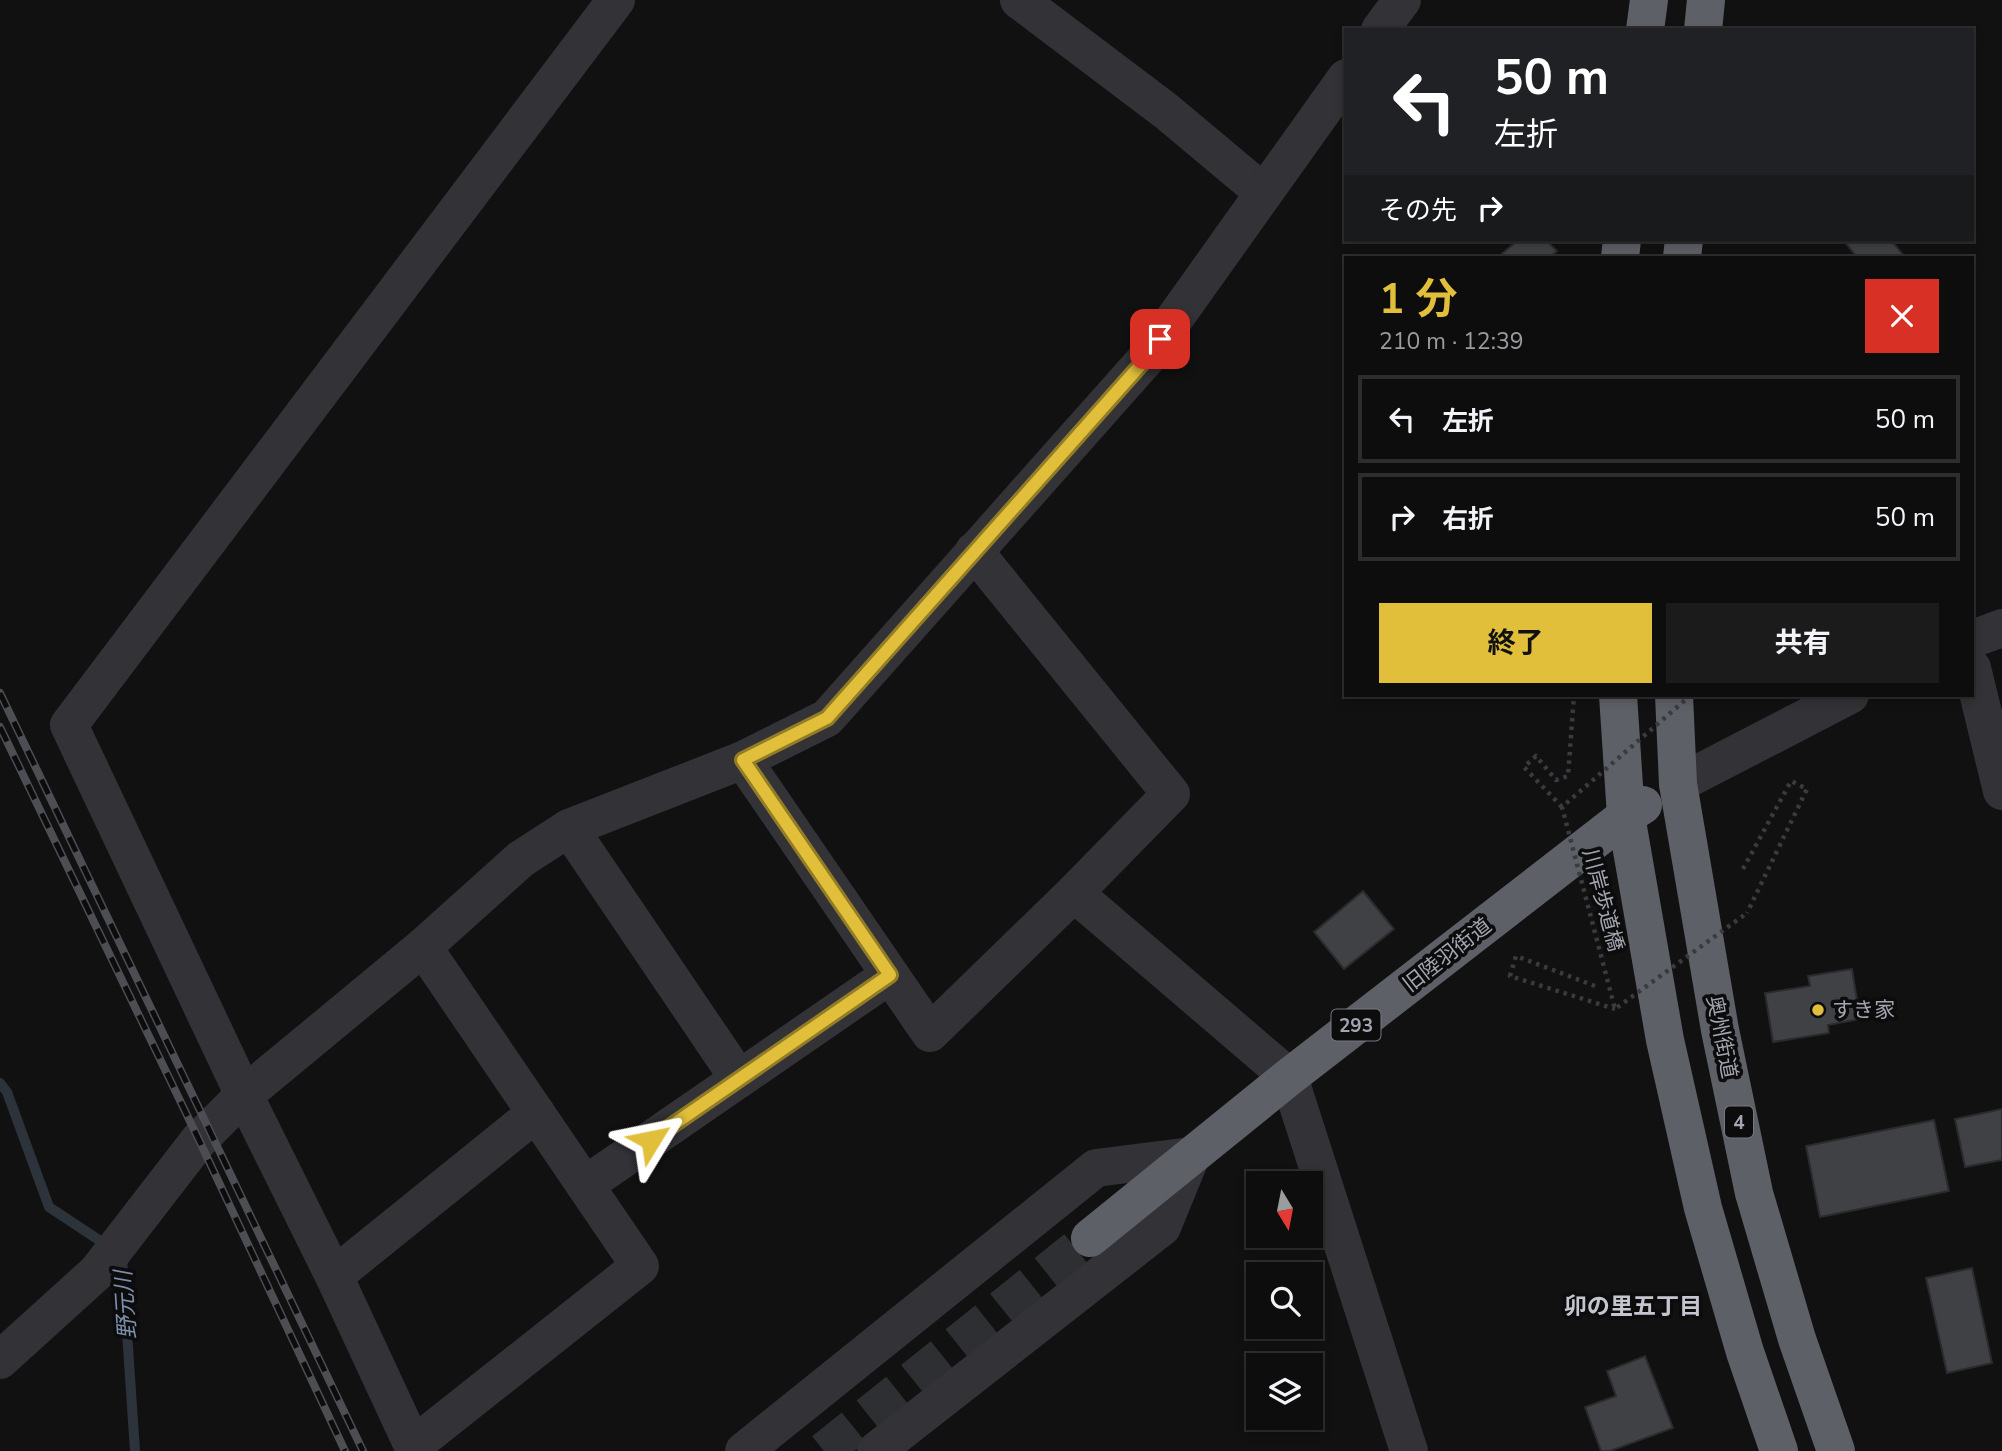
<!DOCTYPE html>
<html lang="ja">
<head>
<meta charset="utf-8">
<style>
  :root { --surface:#0d0d0e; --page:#1b1b1c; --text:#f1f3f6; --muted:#9a9c9e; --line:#2d2d2e; --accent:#e1bf3a }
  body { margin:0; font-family:"Nunito Sans","Noto Sans JP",sans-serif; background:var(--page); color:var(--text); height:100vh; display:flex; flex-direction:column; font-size:26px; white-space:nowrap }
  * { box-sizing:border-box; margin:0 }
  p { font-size:23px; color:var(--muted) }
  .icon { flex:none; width:38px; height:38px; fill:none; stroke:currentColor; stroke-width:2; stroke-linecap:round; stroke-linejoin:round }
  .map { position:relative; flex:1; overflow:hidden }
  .drawer { position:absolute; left:1344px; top:256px; width:630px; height:441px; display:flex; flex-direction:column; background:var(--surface); border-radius:0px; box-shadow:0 4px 10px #0003,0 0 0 2px var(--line) }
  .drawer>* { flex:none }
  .hud { position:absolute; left:1344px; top:28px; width:630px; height:214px; border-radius:0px; box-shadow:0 4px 10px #0003,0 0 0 2px var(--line); background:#202124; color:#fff; overflow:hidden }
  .needle { width:46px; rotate:170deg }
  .buttons { position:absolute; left:1246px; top:1171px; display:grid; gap:14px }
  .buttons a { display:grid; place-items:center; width:77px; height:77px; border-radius:0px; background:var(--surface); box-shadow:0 4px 10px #0003,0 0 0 2px var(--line); font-size:35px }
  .pin { position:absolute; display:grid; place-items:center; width:60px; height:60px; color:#fff; margin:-30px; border-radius:14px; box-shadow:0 4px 10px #0006 }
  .me { position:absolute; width:77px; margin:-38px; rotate:55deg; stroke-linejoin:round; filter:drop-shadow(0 0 5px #0008) }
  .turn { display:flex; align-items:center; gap:24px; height:147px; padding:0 35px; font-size:32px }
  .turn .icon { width:91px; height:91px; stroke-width:2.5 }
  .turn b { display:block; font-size:49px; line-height:60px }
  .then { display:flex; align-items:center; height:66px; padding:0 35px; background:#0003; gap:14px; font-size:26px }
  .round { display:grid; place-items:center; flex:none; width:74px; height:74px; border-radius:0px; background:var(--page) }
  .headline { display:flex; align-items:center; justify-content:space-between; height:119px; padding:0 35px }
  h1 { font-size:42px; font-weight:700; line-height:52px; color:var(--accent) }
  .button { display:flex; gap:14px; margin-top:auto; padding:14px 35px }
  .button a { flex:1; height:80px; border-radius:0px; background:var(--accent); color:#111; font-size:28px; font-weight:700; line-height:80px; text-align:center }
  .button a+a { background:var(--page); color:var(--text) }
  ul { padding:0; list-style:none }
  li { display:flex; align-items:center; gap:21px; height:88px; margin:0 14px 10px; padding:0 21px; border:4px solid var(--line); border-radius:0px }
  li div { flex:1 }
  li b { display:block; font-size:26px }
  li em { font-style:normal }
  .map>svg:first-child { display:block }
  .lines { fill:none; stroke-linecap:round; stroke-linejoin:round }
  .stream { stroke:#2d333b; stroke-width:10 }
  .building { fill:#404145; stroke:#2b2b2e; stroke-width:2 }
  .highway-tunnel { stroke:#2e2f32; stroke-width:38; stroke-dasharray:38 19; stroke-linecap:butt }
  .path { stroke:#3a3b3f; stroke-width:4.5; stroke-dasharray:3.5 5; stroke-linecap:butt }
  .minor { stroke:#323237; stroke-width:38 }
  .highway { stroke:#5e6067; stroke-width:38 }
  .rail-casing { stroke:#4d4e53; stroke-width:8 }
  .rail { stroke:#0c0c0d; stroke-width:5; stroke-dasharray:16; stroke-linecap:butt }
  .path-bridge { stroke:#3a3b3f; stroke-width:4.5; stroke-dasharray:3.5 5; stroke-linecap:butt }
  .route-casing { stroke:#927c26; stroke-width:18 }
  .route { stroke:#e1bf3a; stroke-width:12 }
  .poi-dot { fill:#e1bf3a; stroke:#0c0c0d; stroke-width:2.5 }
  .labels { text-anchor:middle; stroke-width:7; stroke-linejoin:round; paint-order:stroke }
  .shield { fill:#0c0c0d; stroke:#767880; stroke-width:2 }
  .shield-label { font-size:19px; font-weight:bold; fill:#a3a6b1 }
  .street-label { font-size:21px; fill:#a3a6b1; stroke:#0c0c0d }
  .poi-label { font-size:21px; fill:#a3a6b1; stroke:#0c0c0d; text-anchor:start }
  .water-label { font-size:23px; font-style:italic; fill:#7c8faa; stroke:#0c0c0d }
  .neighbourhood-label { font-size:23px; font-weight:bold; fill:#c4c5ce; stroke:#0c0c0d }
</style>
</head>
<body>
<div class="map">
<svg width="2002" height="1451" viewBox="0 0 2002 1451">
  <rect width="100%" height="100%" fill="#111112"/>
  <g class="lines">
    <g class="stream">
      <polyline points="0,1083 7,1092 49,1207 108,1246"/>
      <polyline points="122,1258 135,1451"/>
    </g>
  </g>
  <g class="building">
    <polygon points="1518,240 1546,240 1557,251 1550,257 1498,257"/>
    <polygon points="1843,240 1891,240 1905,257 1857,257"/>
    <polygon points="1363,891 1394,929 1344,969 1314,932"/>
    <polygon points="1852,969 1860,1019 1828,1025 1829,1033 1773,1042 1765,993 1810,986 1808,976"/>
    <polygon points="2002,1109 2002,1160 1965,1167 1955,1119"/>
    <polygon points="1934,1120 1949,1191 1820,1217 1806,1146"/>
    <polygon points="1972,1268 1992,1363 1947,1373 1926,1278"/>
    <polygon points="1645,1356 1673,1428 1610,1451 1601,1451 1585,1407 1616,1396 1607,1371"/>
  </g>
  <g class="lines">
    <polyline class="highway-tunnel" points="824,1451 1090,1238"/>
    <g class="path">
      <polyline points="1562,807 1524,767 1536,756 1556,780 1568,776 1574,695"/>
      <polyline points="1743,869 1791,781 1807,789 1747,913"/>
      <polyline points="1595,986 1516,956 1510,976 1615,1009"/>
    </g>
    <g class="minor">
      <polyline points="1019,0 1166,111 1264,193"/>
      <polyline points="1380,30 1402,0"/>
      <polyline points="1972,639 2002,628"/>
      <polyline points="1972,668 2002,791"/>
      <polyline points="743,760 930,1033 1074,893 1171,794 974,551"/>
      <polyline points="1678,784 1850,695"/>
      <polyline points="569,828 739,1079"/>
      <polyline points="1074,893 1289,1077 1409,1451"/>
      <polyline points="423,947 640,1266 413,1446 334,1276 244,1095 69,725 616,0"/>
      <polyline points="585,1185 890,975"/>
      <polyline points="334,1276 536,1113"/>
      <polyline points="0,1360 97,1272 199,1140 244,1095 423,947 521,859 569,828 743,760 827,718 1145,360 1346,78"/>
      <polyline points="744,1451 1096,1168 1191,1156 1162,1227 876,1451"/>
    </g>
    <g class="highway">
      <polyline points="1645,30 1649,0"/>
      <polyline points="1703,30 1706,0"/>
      <polyline points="1620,257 1622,240"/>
      <polyline points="1682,257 1684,240"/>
      <polyline points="1618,695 1626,816 1665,1040 1703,1208 1745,1352 1779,1451"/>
      <polyline points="1674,695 1678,784 1720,1030 1754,1193 1797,1339 1836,1451"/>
      <polyline points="1090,1238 1289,1077 1626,816 1643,805"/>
    </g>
    <g class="rail-casing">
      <g id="rail">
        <polyline points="0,693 363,1451"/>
        <polyline points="0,727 199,1140 345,1451"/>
      </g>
    </g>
    <use href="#rail" class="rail"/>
    <polyline class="path-bridge" points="1691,695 1562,807 1615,1009 1747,913"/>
  </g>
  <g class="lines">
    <g class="route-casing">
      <polyline id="route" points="651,1140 890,975 743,760 827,718 1145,360 1160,339"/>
    </g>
    <use href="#route" class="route"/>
  </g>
  <circle class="poi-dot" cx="1818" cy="1010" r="7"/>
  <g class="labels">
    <g class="shield">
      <rect x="1331.5" y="1009.5" width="49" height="31" rx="5"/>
      <rect x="1725" y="1106.5" width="28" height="31" rx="5"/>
    </g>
    <g class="shield-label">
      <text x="1356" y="1032">293</text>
      <text x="1739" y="1129">4</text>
    </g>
    <g class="street-label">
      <text transform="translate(1603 900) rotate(75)" y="7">川岸歩道橋</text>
      <text transform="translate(1447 955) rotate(-38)" y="7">旧陸羽街道</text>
      <text transform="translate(1722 1037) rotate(79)" y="7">奥州街道</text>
    </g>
    <g class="poi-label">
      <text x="1832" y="1017">すき家</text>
    </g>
    <g class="water-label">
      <text transform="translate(125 1305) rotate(-94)" y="8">野元川</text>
    </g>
    <g class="neighbourhood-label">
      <text x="1633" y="1314">卯の里五丁目</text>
    </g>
  </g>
</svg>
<div class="buttons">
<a><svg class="needle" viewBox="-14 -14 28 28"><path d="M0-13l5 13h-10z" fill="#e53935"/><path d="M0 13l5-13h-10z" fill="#9a9c9e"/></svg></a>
<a><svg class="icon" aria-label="search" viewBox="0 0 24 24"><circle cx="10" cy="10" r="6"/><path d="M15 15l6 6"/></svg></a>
<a><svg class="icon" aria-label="layers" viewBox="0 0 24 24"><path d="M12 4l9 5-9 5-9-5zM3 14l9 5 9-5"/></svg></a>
</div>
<div class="pin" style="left:1160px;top:339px;background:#d93025"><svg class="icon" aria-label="arrive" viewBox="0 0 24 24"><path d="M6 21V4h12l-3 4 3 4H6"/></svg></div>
<svg class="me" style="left:651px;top:1140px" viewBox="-20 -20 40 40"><path d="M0-17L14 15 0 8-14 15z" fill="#e1bf3a" stroke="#fff" stroke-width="4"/></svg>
<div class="hud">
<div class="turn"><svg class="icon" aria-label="left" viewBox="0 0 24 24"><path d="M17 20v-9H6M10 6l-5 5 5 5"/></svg><div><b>50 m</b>左折</div></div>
<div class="then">その先<svg class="icon" aria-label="right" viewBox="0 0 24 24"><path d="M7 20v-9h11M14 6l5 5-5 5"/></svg></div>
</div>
<section class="drawer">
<div class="headline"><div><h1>1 分</h1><p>210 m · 12:39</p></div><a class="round" style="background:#d93025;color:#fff"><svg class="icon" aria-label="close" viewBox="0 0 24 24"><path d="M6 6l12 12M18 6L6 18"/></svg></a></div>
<ul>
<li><svg class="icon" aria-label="left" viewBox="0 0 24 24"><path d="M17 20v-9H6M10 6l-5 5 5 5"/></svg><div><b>左折</b></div><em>50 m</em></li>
<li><svg class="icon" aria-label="right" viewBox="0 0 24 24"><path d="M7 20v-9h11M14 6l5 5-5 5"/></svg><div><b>右折</b></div><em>50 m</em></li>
</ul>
<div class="button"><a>終了</a><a>共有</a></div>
</section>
</div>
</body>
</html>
